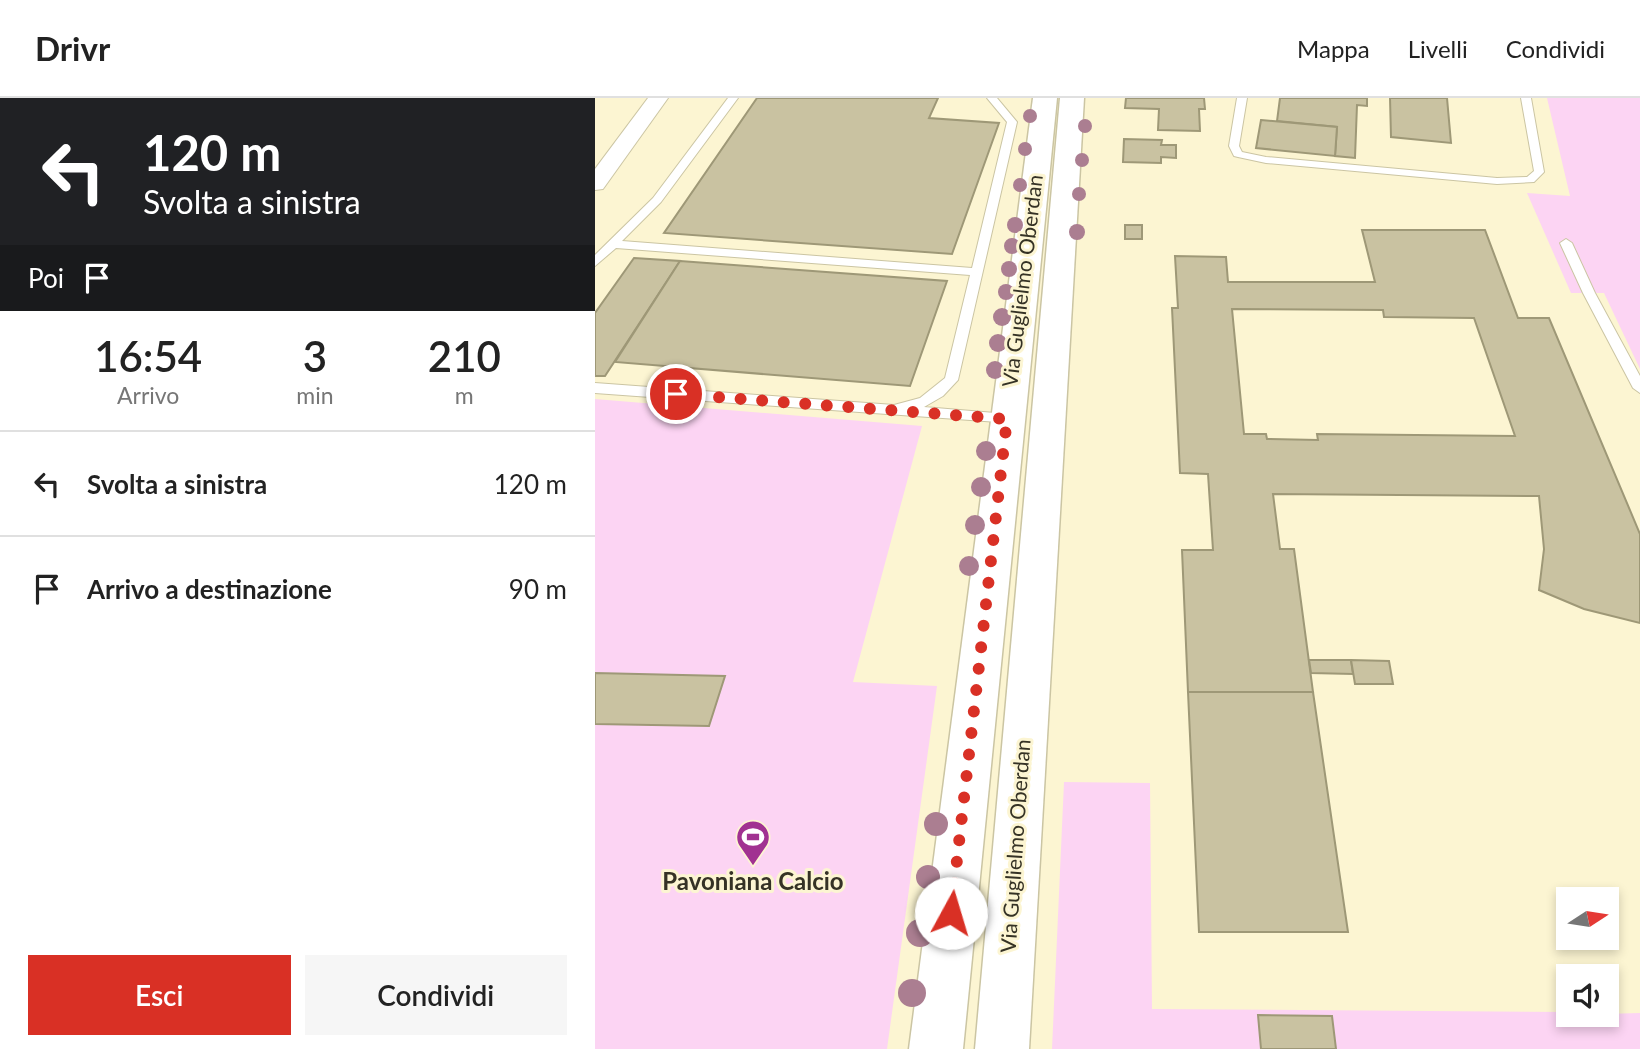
<!DOCTYPE html>
<html lang="it">
<head>
<meta charset="utf-8">
<style>
  :root { --surface:#fff; --page:#f6f6f6; --text:#222; --muted:#767676; --line:#e0e0e0; --accent:#d93025 }
  body { margin:0; font-family:Lato,sans-serif; background:var(--page); color:var(--text); height:100vh; display:flex; flex-direction:column; font-size:26px; white-space:nowrap }
  * { box-sizing:border-box; margin:0 }
  p { font-size:23px; color:var(--muted) }
  .icon { flex:none; width:38px; height:38px; fill:none; stroke:currentColor; stroke-width:2; stroke-linecap:round; stroke-linejoin:round }
  .map { position:relative; flex:1; overflow:hidden }
  .panel { display:flex; flex-direction:column; background:var(--surface); width:595px }
  .panel>* { flex:none }
  .hud { background:#202124; color:#fff; overflow:hidden }
  .needle { width:46px; rotate:78deg }
  .controls { position:absolute; left:961px; top:789px; display:grid; gap:14px }
  .controls a { display:grid; place-items:center; width:63px; height:63px; border-radius:0px; background:var(--surface); box-shadow:0 4px 10px #0003; font-size:35px }
  .pin { position:absolute; display:grid; place-items:center; width:60px; height:60px; color:#fff; margin:-30px; border:4px solid #fff; border-radius:50%; box-shadow:0 2px 7px #0007 }
  .me { position:absolute; width:77px; margin:-38px; rotate:6deg; stroke-linejoin:round; filter:drop-shadow(0 0 5px #0008) }
  .turn { display:flex; align-items:center; gap:24px; height:147px; padding:0 28px; font-size:32px }
  .turn .icon { width:91px; height:91px; stroke-width:2.5 }
  .turn b { display:block; font-size:49px; line-height:60px }
  .then { display:flex; align-items:center; height:66px; padding:0 28px; background:#0003; gap:14px; font-size:26px }
  .eta { display:flex; justify-content:space-evenly; align-items:center; height:119px; text-align:center }
  .eta b { font-size:42px; font-weight:600; line-height:49px }
  .button { display:flex; gap:14px; margin-top:auto; padding:14px 28px }
  .button a { flex:1; height:80px; border-radius:0px; background:var(--accent); color:#fff; font-size:28px; font-weight:600; line-height:80px; text-align:center }
  .button a+a { background:var(--page); color:var(--text) }
  ul { padding:0; list-style:none }
  li { display:flex; align-items:center; gap:21px; height:105px; padding:0 28px; border-top:2px solid var(--line) }
  li div { flex:1 }
  li b { display:block; font-size:26px }
  li em { font-style:normal }
  header { display:flex; align-items:center; gap:42px; box-sizing:border-box; height:98px; padding:0 35px; background:var(--surface); border-bottom:2px solid var(--line) }
  header strong { font-size:33px }
  nav { display:flex; gap:38px; margin-inline-start:auto; font-size:24px }
  main { display:flex; flex:1; min-height:0 }
  .map>svg:first-child { display:block }
  .green { fill:#fcd4f3 }
  .building { fill:#c9c2a1; stroke:#9e9877; stroke-width:2; fill-rule:evenodd }
  .lines { fill:none; stroke-linecap:round; stroke-linejoin:round }
  .service-casing { stroke:#cbc5a3; stroke-width:2 }
  .minor-casing { stroke:#cbc5a3; stroke-width:2 }
  .secondary-casing { stroke:#cbc5a3; stroke-width:3 }
  .service { fill:#fff; fill-rule:evenodd }
  .minor { fill:#fff; fill-rule:evenodd }
  .secondary { fill:#fff; fill-rule:evenodd }
  .tree { fill:#ab7e91 }
  .route { stroke:#d93025; stroke-width:12; stroke-dasharray:0 21.6 }
  .labels { text-anchor:middle; stroke-width:6; stroke-linejoin:round; paint-order:stroke }
  .street-label { font-size:21px; fill:#353225; stroke:#fcf5d2 }
  .near-poi-label { font-size:24px; font-weight:bold; fill:#353225; stroke:#fcf5d2 }
</style>
</head>
<body>
<header>
<strong>Drivr</strong>
<nav><a>Mappa</a><a>Livelli</a><a>Condividi</a></nav>
</header>
<main>
<section class="panel">
<div class="hud">
<div class="turn"><svg class="icon" aria-label="left" viewBox="0 0 24 24"><path d="M17 20v-9H6M10 6l-5 5 5 5"/></svg><div><b>120 m</b>Svolta a sinistra</div></div>
<div class="then">Poi<svg class="icon" aria-label="arrive" viewBox="0 0 24 24"><path d="M6 21V4h12l-3 4 3 4H6"/></svg></div>
</div>
<div class="eta">
<div><b>16:54</b><p>Arrivo</p></div>
<div><b>3</b><p>min</p></div>
<div><b>210</b><p>m</p></div>
</div>
<ul>
<li><svg class="icon" aria-label="left" viewBox="0 0 24 24"><path d="M17 20v-9H6M10 6l-5 5 5 5"/></svg><div><b>Svolta a sinistra</b></div><em>120 m</em></li>
<li><svg class="icon" aria-label="arrive" viewBox="0 0 24 24"><path d="M6 21V4h12l-3 4 3 4H6"/></svg><div><b>Arrivo a destinazione</b></div><em>90 m</em></li>
</ul>
<div class="button"><a>Esci</a><a>Condividi</a></div>
</section>
<div class="map">
<svg width="1045" height="951" viewBox="0 0 1045 951">
  <rect width="100%" height="100%" fill="#fcf5d2"/>
  <g class="green">
    <polygon points="952,0 1045,0 1045,271 1009,195 976,195 932,95 975,98"/>
    <polygon points="0,301 327,328 258,584 342,588 292,951 0,951"/>
    <polygon points="469,684 555,685 557,911 973,914 973,917 1045,915 1045,951 457,951"/>
  </g>
  <g class="building">
    <polygon points="162,0 343,0 334,20 404,25 357,156 69,135"/>
    <polygon points="531,0 609,0 610,11 604,11 605,33 563,32 564,11 530,10"/>
    <polygon points="685,0 772,0 772,8 762,7 760,60 740,58 742,29 682,23"/>
    <polygon points="795,0 852,0 856,45 796,39"/>
    <polygon points="666,22 742,29 740,58 661,50"/>
    <polygon points="529,41 567,42 566,47 581,47 581,60 566,59 566,65 528,64"/>
    <rect x="530" y="127" width="17" height="14"/>
    <path d="M767 132H890L923 220H954L1045 436V525L989 511 944 492 949 451 944 398 678 396 685 451H699L718 594H593L587 452H618L613 376 585 375 577 210H583L580 158 631 159 633 184H780ZM637 211 788 212 789 219 879 220 920 338 722 336 723 342 672 341 671 336H649Z"/>
    <polygon points="39,160 85,163 10,278 0,278 0,215"/>
    <polygon points="85,163 352,183 315,288 20,264"/>
    <polygon points="714,562 756,562 758,576 716,575"/>
    <polygon points="756,562 794,563 798,586 760,586"/>
    <polygon points="0,575 130,578 114,628 0,626"/>
    <polygon points="593,594 718,594 753,834 604,834"/>
    <polygon points="663,917 737,918 741,951 666,951"/>
  </g>
  <g class="lines">
    <g class="service-casing">
      <g id="service">
        <polygon points="133,0 143,0 66,104 27,143 377,170 412,24 392,0 402,0 422,24 363,282 348,298 329,309 412,316 419,321 417,325 0,295 0,285 299,307 325,300 350,280 375,177 21,150 0,168 0,157 58,100"/>
        <polygon points="642,0 652,0 644,48 647,54 671,59 902,80 932,79 939,73 926,0 936,0 949,74 939,84 902,86 671,65 643,59 639,58 634,48"/>
        <polygon points="971,141 977,145 1000,195 1045,278 1045,295 1038,290 988,195 965,145"/>
      </g>
    </g>
    <g class="minor-casing">
      <polygon id="minor" points="53,0 73,0 8,91 0,92 0,71"/>
    </g>
    <g class="secondary-casing">
      <g id="secondary">
        <polygon points="438,0 462,0 368,951 314,951"/>
        <polygon points="465,0 489,0 434,951 380,951"/>
      </g>
    </g>
    <use href="#service" class="service"/>
    <use href="#minor" class="minor"/>
    <use href="#secondary" class="secondary"/>
  </g>
  <g class="tree">
    <circle cx="435" cy="18" r="7"/>
    <circle cx="490" cy="28" r="7"/>
    <circle cx="430" cy="51" r="7"/>
    <circle cx="487" cy="62" r="7"/>
    <circle cx="425" cy="87" r="7"/>
    <circle cx="484" cy="96" r="7"/>
    <circle cx="420" cy="127" r="8"/>
    <circle cx="482" cy="134" r="8"/>
    <circle cx="417" cy="148" r="8"/>
    <circle cx="414" cy="171" r="8"/>
    <circle cx="411" cy="194" r="8"/>
    <circle cx="407" cy="219" r="9"/>
    <circle cx="403" cy="245" r="9"/>
    <circle cx="400" cy="272" r="9"/>
    <circle cx="391" cy="353" r="10"/>
    <circle cx="386" cy="389" r="10"/>
    <circle cx="380" cy="427" r="10"/>
    <circle cx="374" cy="468" r="10"/>
    <circle cx="341" cy="726" r="12"/>
    <circle cx="333" cy="779" r="12"/>
    <circle cx="325" cy="835" r="14"/>
    <circle cx="317" cy="895" r="14"/>
  </g>
  <g class="lines">
    <polyline class="route" points="81,296 412,321 356,815"/>
  </g>
  <defs>
    <g id="stadium-pin" transform="scale(1.75)"><path d="M0 17L-7.5 6A9.5 9.5 0 1 1 7.5 6Z" fill="#a13291" stroke="#fcf5d2"/><path d="M0-5a6.5 5 0 1 0 0 10a6.5 5 0 1 0 0-10ZM-3.5-1.8h7v3.6h-7Z" fill="#fff"/></g>
  </defs>
  <g fill-rule="evenodd">
    <use href="#stadium-pin" x="158" y="739"/>
  </g>
  <g class="labels">
    <g class="street-label">
      <text transform="translate(428 183) rotate(-83)" y="7">Via Guglielmo Oberdan</text>
      <text transform="translate(421 748) rotate(-86)" y="7">Via Guglielmo Oberdan</text>
    </g>
    <g class="near-poi-label">
      <text x="158" y="792">Pavoniana Calcio</text>
    </g>
  </g>
</svg>
<div class="controls">
<a><svg class="needle" viewBox="-14 -14 28 28"><path d="M0-13l5 13h-10z" fill="#e53935"/><path d="M0 13l5-13h-10z" fill="#767676"/></svg></a>
<a><svg class="icon" aria-label="sound" viewBox="0 0 24 24"><path d="M4 9h4l5-4v14l-5-4H4zM17 9q2 3 0 6"/></svg></a>
</div>
<div class="pin" style="left:81px;top:296px;background:#d93025"><svg class="icon" aria-label="arrive" viewBox="0 0 24 24"><path d="M6 21V4h12l-3 4 3 4H6"/></svg></div>
<svg class="me" style="left:356px;top:815px" viewBox="-20 -20 40 40"><circle r="19" fill="#fff"/><path d="M0-13L10 11 0 6-10 11z" fill="#d93025"/></svg>
</div>
</main>
</body>
</html>
